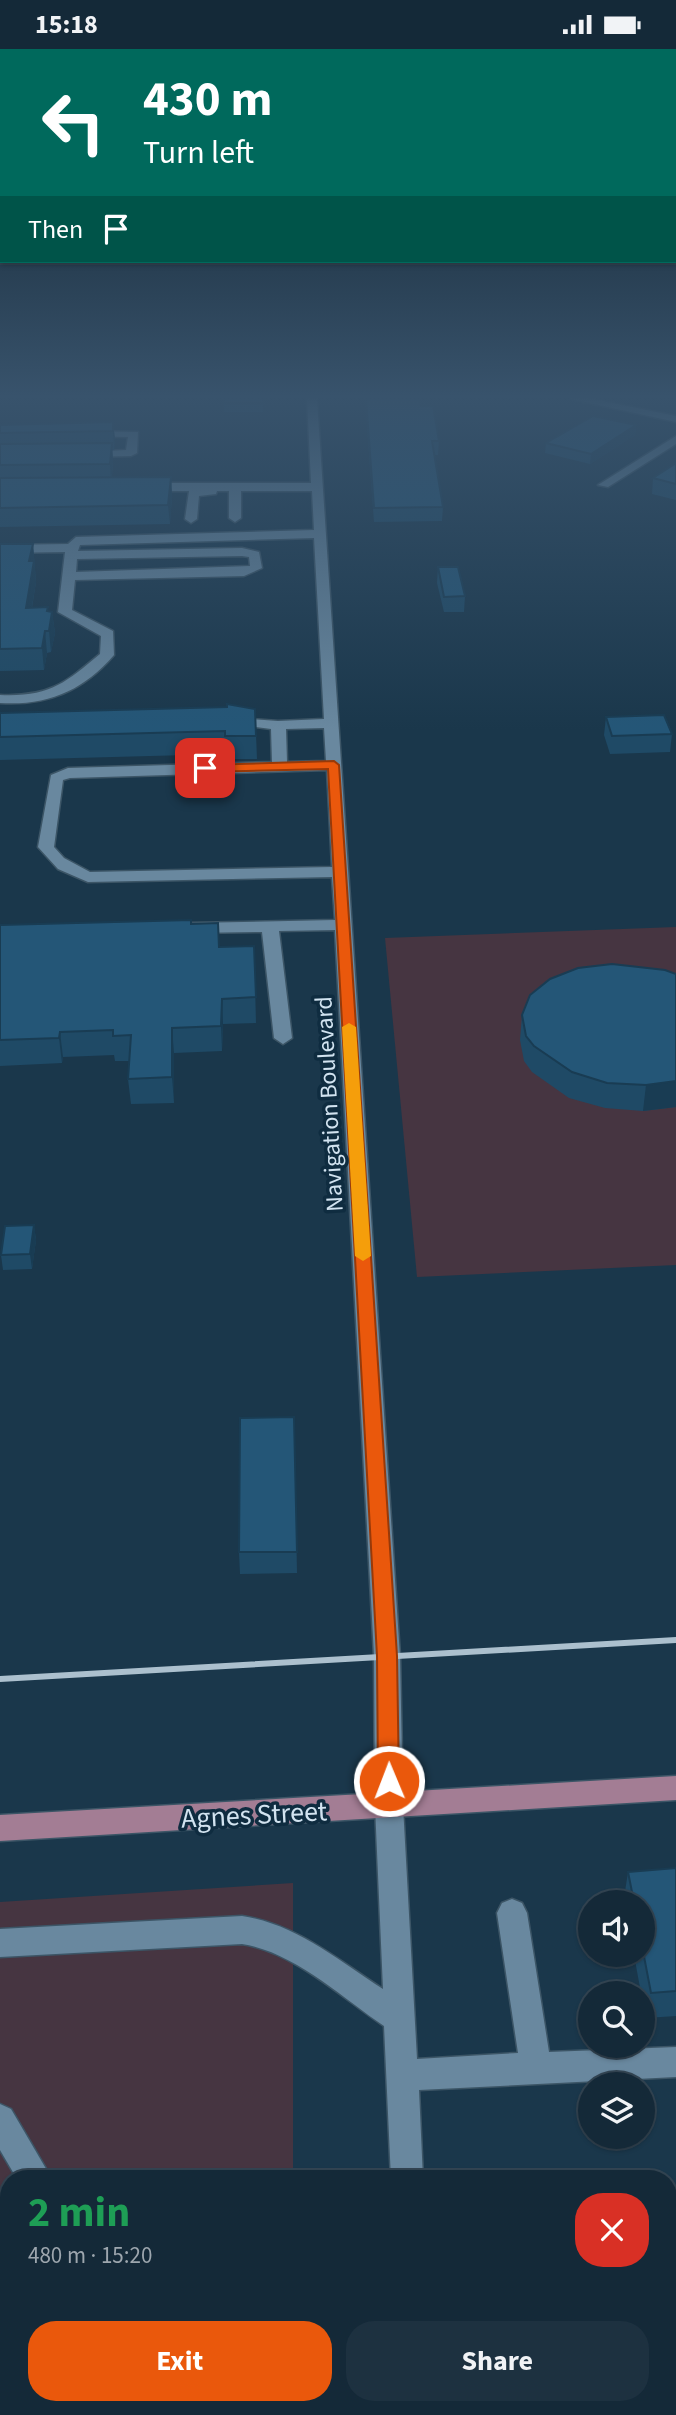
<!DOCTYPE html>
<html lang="en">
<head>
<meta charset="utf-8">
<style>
  :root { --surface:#142938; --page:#1d3140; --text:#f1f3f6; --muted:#9da6ae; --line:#334553; --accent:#ea580c }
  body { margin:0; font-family:"Source Sans 3",sans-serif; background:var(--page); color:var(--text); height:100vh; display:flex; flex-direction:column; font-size:26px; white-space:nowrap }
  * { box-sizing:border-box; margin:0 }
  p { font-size:23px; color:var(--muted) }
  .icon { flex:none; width:38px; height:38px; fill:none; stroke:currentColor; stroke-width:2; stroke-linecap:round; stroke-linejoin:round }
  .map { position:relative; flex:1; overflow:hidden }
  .sheet { position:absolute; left:0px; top:2121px; width:677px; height:245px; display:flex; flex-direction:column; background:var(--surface); border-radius:28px 28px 0 0; box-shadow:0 2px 5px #0004,0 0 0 2px var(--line) }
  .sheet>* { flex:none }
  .banner { position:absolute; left:0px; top:0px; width:677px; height:214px; box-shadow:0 2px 5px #0004,0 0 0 2px var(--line); background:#00695c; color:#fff; overflow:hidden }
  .buttons { position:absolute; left:578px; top:1841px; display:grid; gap:14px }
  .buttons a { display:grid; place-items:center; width:77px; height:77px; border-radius:50%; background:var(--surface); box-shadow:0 2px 5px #0004,0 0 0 2px var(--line); font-size:35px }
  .pin { position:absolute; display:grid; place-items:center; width:60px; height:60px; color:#fff; margin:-30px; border-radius:14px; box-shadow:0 4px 10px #0006 }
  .me { position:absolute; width:77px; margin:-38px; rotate:359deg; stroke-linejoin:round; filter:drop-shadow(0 0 5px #0008) }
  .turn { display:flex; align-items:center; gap:24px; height:147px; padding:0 28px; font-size:32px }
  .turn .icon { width:91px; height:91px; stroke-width:2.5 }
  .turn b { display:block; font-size:49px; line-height:60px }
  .then { display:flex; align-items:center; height:66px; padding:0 28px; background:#0003; gap:14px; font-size:26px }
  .round { display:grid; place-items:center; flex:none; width:74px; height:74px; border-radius:28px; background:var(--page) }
  .summary { display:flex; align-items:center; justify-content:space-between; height:119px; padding:0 28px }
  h1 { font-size:42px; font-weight:700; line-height:52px; color:#1e9e55 }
  .button { display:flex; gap:14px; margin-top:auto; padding:14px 28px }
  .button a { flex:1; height:80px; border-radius:28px; background:var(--accent); color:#fff; font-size:28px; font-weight:700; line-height:80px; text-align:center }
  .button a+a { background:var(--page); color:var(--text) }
  .status { display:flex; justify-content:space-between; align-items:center; height:49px; padding:0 35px; background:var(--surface); direction:ltr }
  .status svg { height:19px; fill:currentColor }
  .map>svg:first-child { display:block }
  .industrial { fill:#463541 }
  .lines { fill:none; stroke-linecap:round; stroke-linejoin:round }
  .minor-casing { stroke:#3c5566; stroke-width:3 }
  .major-casing { stroke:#3c5566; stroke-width:3 }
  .minor { fill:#69889f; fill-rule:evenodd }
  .major { fill:#a37d94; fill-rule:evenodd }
  .rail { stroke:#acc0ce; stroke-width:6 }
  .wall { fill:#1f4a66 }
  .shaded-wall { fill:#193c53 }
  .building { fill:#245677; stroke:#193c53; stroke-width:2 }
  .route { fill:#ea580c; stroke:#983908; stroke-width:2 }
  .slow { fill:#f59e0b }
  .labels { text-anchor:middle; stroke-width:7; stroke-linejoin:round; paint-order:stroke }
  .street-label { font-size:24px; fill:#d2e3f0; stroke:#0f2c40 }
  .near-street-label { font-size:28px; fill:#d2e3f0; stroke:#0f2c40 }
</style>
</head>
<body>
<div class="status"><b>15:18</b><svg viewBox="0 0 49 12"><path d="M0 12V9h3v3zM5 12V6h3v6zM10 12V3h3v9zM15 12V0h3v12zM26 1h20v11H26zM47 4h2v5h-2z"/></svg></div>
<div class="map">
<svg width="676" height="2366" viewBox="0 0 676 2366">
  <rect width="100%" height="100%" fill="#1a374b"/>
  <g class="industrial">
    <polygon points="676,878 676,1216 417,1228 385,889"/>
    <polygon points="293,1834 293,2130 9,2130 9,2357 334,2357 337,2366 0,2366 0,1853"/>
  </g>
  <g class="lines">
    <g class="minor-casing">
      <g id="minor">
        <path d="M307 350H317L400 1607 403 1757 417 2010 518 2004 497 1864 502 1854 512 1850 522 1854 527 1864 549 2003 676 1998V2028L419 2041 423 2130H391L384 1977C341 1948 294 1903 242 1895L0 1908V1880L242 1867C296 1875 338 1911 383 1940L375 1757 374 1607 335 881 279 882 292 989 283 995 274 989 262 883 191 884 182 879 191 874 335 871 332 828 88 833 58 820 38 798 51 726 68 719 272 713 271 680 224 674V668L278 672 324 670 314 489 80 496 78 502 242 499 259 503 262 519 244 527 75 531 72 561 113 582 114 606C83 642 47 657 0 654V646C49 648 64 635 100 605L101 587 58 563 65 503 0 504V496L68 495 76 488 314 481 312 442H241V469L235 473 229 469V442H217L216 445 199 447 197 470 191 474 185 470 189 442H145L139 438 145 434H311ZM242 507 249 508 250 517 76 523 77 510ZM324 679 326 712 287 713 286 680ZM327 721 332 818 90 823 64 809 54 798 63 731 70 729Z"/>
        <polygon points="571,350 593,350 676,367 676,373"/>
        <polygon points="86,382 138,383 137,404 131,407 83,408 81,406 87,403 126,401 128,388 82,387 82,383"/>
        <polygon points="676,387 676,395 608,438 598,436"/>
        <polygon points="0,2055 11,2060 52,2130 17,2130 0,2101"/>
        <polygon points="88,2357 124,2357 127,2366 91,2366"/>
        <polygon points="426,2357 462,2357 465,2366 429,2366"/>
      </g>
    </g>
    <g class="major-casing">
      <polygon id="major" points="676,1727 676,1751 0,1792 0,1766"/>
    </g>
    <use href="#minor" class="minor"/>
    <use href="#major" class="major"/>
    <polyline class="rail" points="0,1630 676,1591"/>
  </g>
  <g class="wall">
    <rect x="224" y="350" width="39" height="13"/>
    <polygon points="365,350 420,350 421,357 439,392 438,406 434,406 443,458 442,472 374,473"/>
    <polygon points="663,350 676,350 676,352"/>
    <polygon points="113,373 115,391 114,401 112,401 113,412 112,428 171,428 172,447 170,475 0,478 0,376"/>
    <polygon points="636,376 635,386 590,415 545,404 546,394"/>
    <polygon points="676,414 676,451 652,445 653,429"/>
    <polygon points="0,495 33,495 36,533 32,559 52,563 55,584 51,603 47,604 44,621 0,622"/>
    <polygon points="438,518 465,547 464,563 444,563 437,534"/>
    <polygon points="255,660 257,710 226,710 226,705 0,711 0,664"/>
    <polygon points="606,668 672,685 670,703 610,705 604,686"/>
    <polygon points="191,875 219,898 254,897 256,974 223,975 222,1002 174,1004 174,1054 131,1055 128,1030 129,1012 115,1012 114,1006 63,1008 62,1014 0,1017 0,876"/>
    <polygon points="676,925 676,1058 643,1062 605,1059 569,1049 532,1023 524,1012 520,991 522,966"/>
    <polygon points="34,1176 36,1191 32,1220 3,1221 1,1206"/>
    <polygon points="294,1368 297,1524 240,1525 239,1503"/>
    <polygon points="676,1819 676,1967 646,1969 642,1951 642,1944 641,1944 634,1906 642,1906 642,1853 624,1853 624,1849 628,1823"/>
  </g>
  <g class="shaded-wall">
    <polygon points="113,373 115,391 114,401 113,382"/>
    <polygon points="636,376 635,386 590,415 591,405"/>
    <polygon points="112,394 113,412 111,434 110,415"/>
    <polygon points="171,428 172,447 170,475 168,456"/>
    <polygon points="33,495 36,533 28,580 26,559 29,512"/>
    <polygon points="52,563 55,584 51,603 49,582"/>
    <polygon points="45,582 47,604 44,621 42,599"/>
    <polygon points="222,950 223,975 222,1002 221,977"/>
    <polygon points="172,979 174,1004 174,1054 172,1028"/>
    <polygon points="60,983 63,1008 62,1014 59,989"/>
    <polygon points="676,1032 676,1058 643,1062 646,1036"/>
    <polygon points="34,1176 36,1191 32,1220 30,1205"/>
  </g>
  <g class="building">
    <rect x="224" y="350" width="39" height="4"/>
    <polygon points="366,350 420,350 421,357 433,357 439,392 432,392 443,458 374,459"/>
    <polygon points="593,367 636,376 591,405 546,394"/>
    <polygon points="113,373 113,382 0,384 0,376"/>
    <polygon points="112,394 110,415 0,416 0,395"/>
    <polygon points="676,414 676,435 653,429"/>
    <polygon points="171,428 168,456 0,459 0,429"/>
    <polygon points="0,495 33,495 29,512 34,512 26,559 48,558 47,562 52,563 49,582 45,582 42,599 0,600"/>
    <polygon points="438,518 458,518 465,547 444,548"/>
    <polygon points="227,655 255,660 256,687 225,687 225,682 0,688 0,664 227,658"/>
    <polygon points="664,666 672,685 612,687 606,668"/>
    <polygon points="191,871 191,875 218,874 219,898 254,897 256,948 222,950 221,977 172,979 172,1028 128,1030 131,986 113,987 113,981 60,983 59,989 0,991 0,876"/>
    <polygon points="612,915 665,921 676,925 676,1032 646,1036 607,1034 572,1023 534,997 526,987 522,966 530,946 550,930 578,919"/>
    <polygon points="34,1176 30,1205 1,1206 5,1177"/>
    <polygon points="294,1368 297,1503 239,1503 240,1369"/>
    <polygon points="676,1819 676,1942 651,1944 642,1897 642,1853 634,1853 628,1823"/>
  </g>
  <linearGradient id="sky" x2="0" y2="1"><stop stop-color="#0e1e29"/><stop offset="0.51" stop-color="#38536c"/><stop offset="1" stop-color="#38536c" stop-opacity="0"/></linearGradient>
  <rect width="676" height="681" fill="url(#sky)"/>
  <polygon class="route" points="334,712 339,716 397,1607 399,1732 396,1738 389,1741 381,1738 378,1732 377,1607 328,720 205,723 199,719 205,716"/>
  <polygon class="slow" points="349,974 356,978 371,1207 363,1212 355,1207 342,978"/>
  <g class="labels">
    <g class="street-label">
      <text transform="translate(329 1055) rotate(-93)" y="8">Navigation Boulevard</text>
    </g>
    <g class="near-street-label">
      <text transform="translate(254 1765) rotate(-3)" y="10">Agnes Street</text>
    </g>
  </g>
</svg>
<div class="buttons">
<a><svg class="icon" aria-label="sound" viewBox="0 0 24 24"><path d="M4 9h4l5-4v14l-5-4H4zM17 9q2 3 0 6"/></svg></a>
<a><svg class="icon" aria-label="search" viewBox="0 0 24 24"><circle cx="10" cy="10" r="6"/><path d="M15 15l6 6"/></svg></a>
<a><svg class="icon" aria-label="layers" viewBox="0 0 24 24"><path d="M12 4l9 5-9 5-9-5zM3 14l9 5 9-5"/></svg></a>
</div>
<div class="pin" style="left:205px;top:719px;background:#d93025"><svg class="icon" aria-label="arrive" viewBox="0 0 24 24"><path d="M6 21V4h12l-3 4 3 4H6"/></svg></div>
<svg class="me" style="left:389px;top:1732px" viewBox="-20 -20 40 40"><circle r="17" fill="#ea580c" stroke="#fff" stroke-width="3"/><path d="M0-11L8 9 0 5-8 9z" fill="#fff"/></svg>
<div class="banner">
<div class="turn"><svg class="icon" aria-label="left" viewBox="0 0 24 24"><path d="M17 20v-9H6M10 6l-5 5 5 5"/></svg><div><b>430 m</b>Turn left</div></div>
<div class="then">Then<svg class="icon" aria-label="arrive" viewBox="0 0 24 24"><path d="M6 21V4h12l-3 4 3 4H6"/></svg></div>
</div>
<section class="sheet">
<div class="summary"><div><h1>2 min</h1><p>480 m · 15:20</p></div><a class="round" style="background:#d93025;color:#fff"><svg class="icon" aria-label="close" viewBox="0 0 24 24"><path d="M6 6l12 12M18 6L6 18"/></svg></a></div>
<div class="button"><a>Exit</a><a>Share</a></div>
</section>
</div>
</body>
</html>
